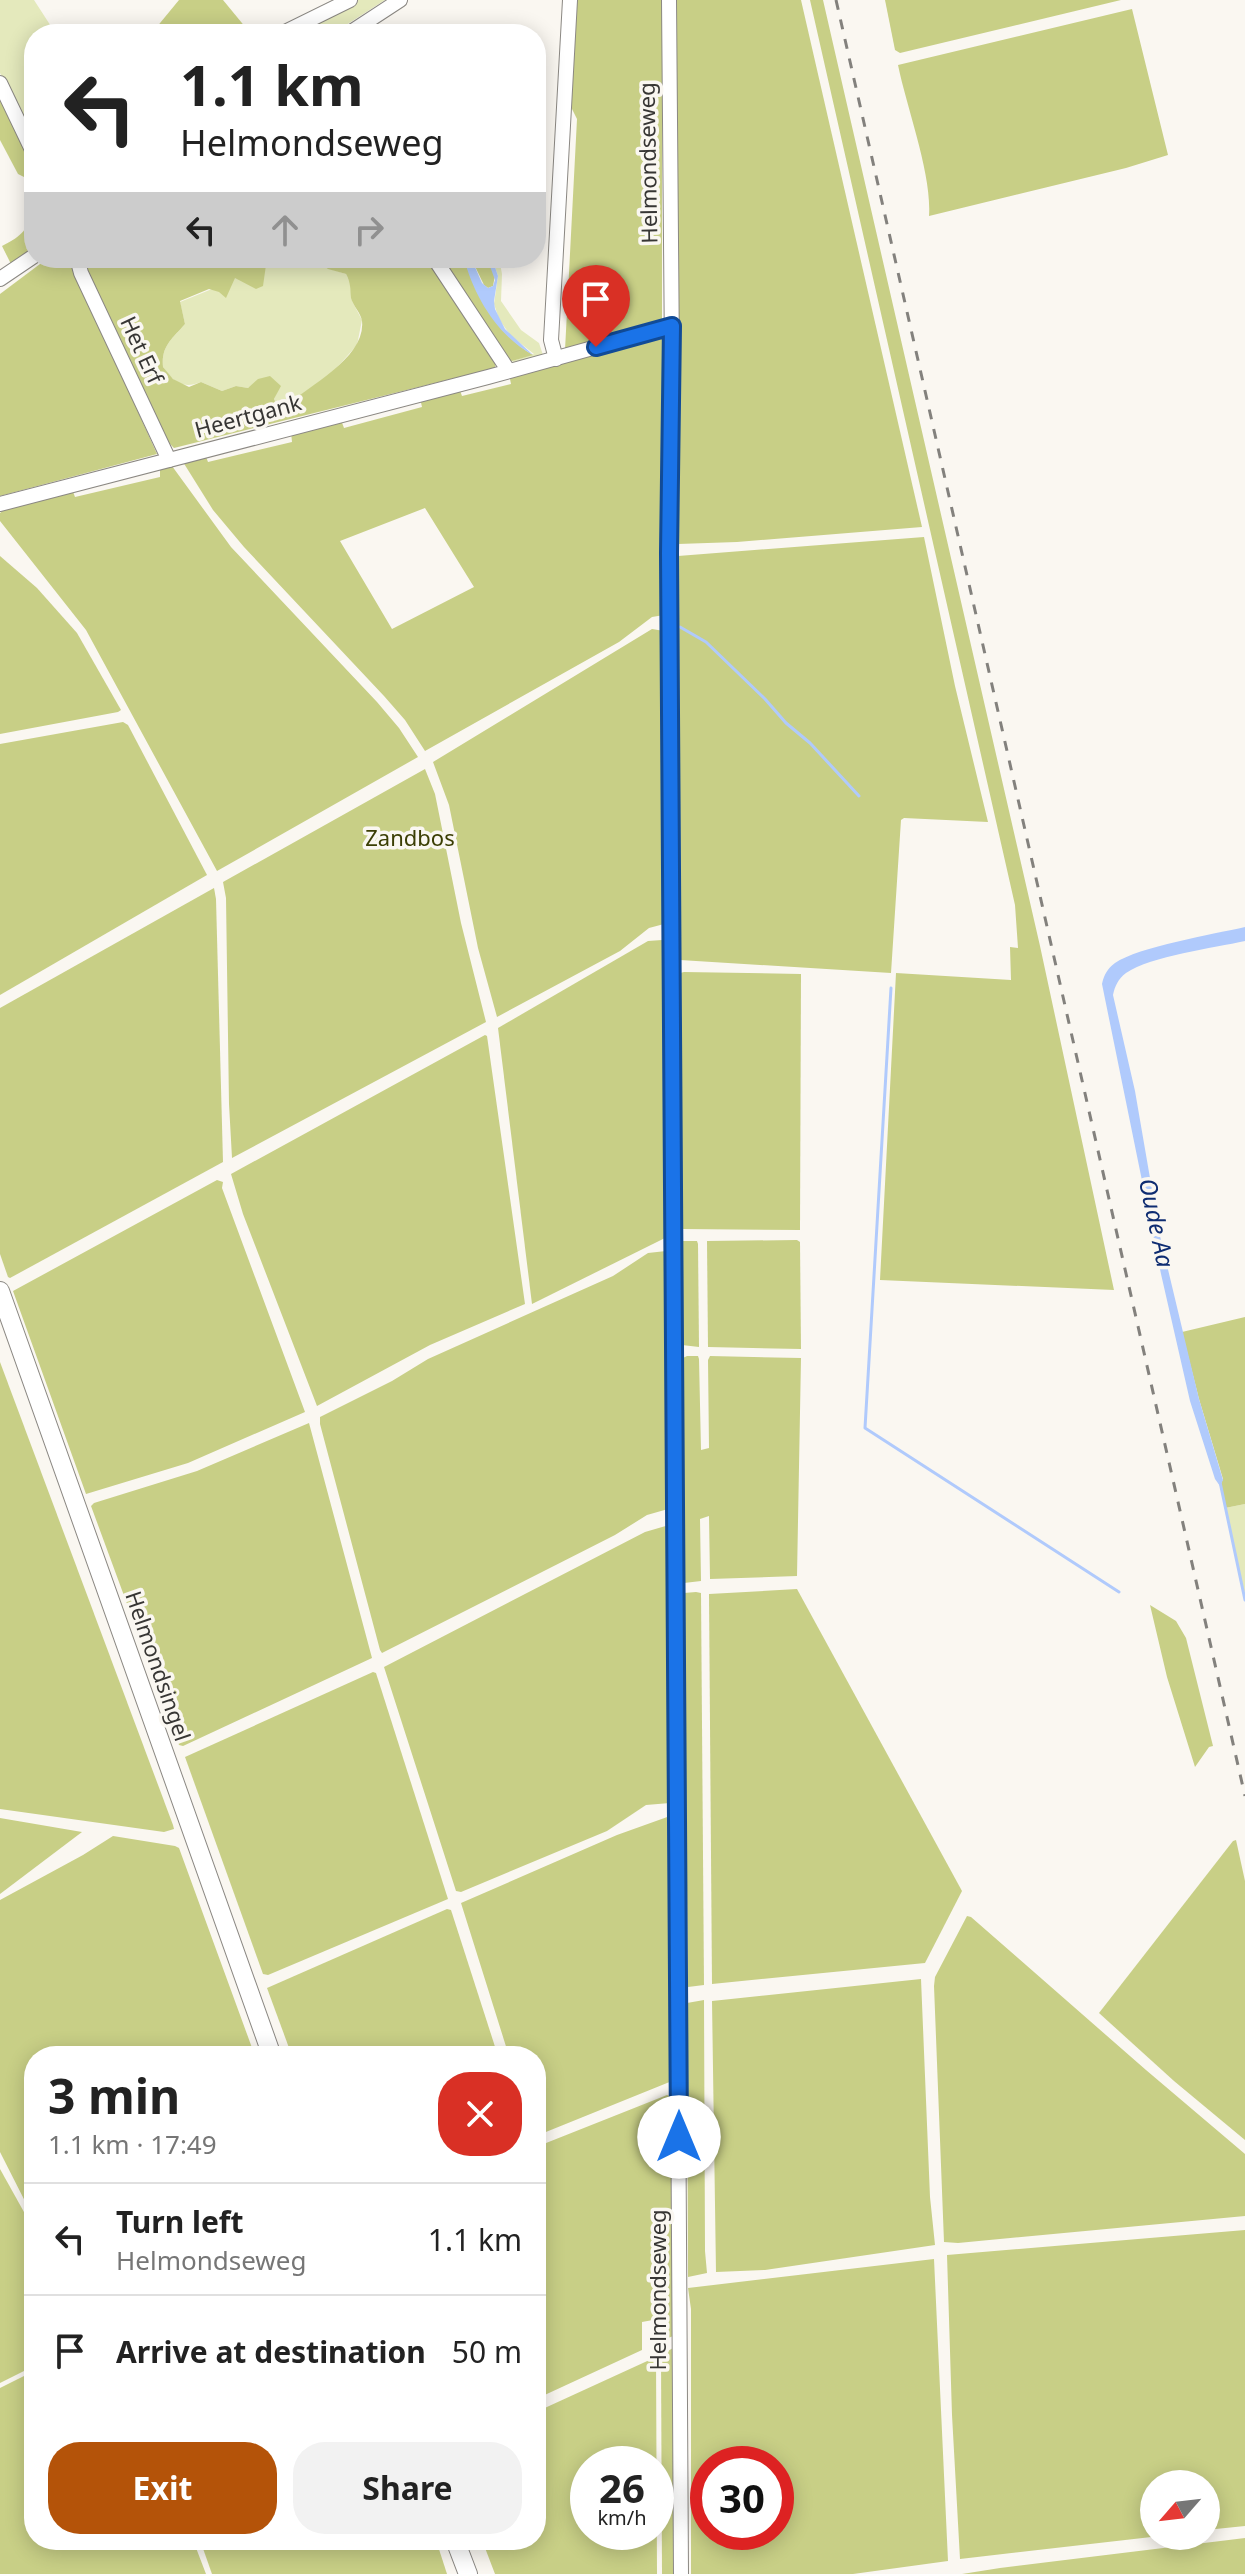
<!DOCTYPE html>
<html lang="en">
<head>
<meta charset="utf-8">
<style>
  :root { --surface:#fff; --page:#f2f2f2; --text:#222; --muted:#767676; --line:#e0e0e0; --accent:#b45309 }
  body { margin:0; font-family:"Noto Sans",sans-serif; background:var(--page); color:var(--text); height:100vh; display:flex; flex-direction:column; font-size:30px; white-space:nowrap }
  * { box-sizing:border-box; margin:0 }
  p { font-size:26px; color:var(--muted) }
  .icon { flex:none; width:44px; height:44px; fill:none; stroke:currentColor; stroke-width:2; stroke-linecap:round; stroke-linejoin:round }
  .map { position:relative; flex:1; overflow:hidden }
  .side { position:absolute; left:24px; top:2046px; width:522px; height:504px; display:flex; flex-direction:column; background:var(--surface); border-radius:32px; box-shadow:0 4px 20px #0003 }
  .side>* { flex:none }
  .banner { position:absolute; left:24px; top:24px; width:522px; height:244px; border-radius:32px; box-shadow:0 4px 20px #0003; background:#fff; color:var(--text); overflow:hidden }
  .needle { width:52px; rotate:242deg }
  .buttons { position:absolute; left:1140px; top:2470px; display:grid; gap:16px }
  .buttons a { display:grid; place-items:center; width:80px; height:80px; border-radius:50%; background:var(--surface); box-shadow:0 4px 20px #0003; font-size:40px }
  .speed { position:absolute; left:570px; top:2446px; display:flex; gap:16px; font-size:40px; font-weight:700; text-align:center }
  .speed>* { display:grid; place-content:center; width:104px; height:104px; border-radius:50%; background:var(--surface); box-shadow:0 4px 20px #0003; line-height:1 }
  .speed small { font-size:20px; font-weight:400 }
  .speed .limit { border:12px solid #d22; background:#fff; color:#111 }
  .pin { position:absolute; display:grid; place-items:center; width:68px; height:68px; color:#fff; margin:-82px -34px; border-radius:50% 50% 50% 0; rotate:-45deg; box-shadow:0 0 8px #0007 }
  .pin .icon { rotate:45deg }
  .me { position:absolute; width:88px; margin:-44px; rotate:0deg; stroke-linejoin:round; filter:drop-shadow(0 0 6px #0008) }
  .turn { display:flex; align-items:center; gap:28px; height:168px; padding:0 24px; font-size:36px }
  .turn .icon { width:104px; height:104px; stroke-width:2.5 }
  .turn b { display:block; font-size:56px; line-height:68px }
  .lanes { display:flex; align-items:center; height:76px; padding:0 24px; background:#0003; justify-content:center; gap:40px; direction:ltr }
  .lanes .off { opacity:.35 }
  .round { display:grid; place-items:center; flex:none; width:84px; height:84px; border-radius:32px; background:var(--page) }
  .overview { display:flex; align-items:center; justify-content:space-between; height:136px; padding:0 24px }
  h1 { font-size:48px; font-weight:700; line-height:60px }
  .cta { display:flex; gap:16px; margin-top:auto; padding:16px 24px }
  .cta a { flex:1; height:92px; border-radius:32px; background:var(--accent); color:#fff; font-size:32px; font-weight:700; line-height:92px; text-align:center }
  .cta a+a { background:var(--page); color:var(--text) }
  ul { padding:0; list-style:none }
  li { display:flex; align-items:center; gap:24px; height:112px; padding:0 24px; border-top:2px solid var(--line) }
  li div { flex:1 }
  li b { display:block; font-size:30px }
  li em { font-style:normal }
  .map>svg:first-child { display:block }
  .green { fill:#e4e9bc }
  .forest { fill:#c8cf86; fill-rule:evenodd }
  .water { fill:#b0cafc }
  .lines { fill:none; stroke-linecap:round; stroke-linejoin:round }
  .stream { stroke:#b0cafc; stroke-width:3 }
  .minor-casing { stroke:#8b8883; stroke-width:16 }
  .major-casing { stroke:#8b8883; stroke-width:20 }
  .minor { stroke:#fff; stroke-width:14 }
  .major { stroke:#fff; stroke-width:18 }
  .rail { stroke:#83817d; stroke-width:3; stroke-dasharray:10 10; stroke-linecap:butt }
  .route-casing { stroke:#114b97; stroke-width:20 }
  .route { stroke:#1a73e8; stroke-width:14 }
  .labels { text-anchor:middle; stroke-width:7; stroke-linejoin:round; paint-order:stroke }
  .street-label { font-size:22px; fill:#373634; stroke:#faf7f1 }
  .park-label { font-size:22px; fill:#3b3e04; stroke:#faf7f1 }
  .water-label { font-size:24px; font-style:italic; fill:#0e2c71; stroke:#faf7f1 }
</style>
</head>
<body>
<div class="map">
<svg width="1245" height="2574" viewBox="0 0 1245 2574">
  <rect width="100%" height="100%" fill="#faf7f1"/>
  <g class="green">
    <polygon points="0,0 34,0 56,34 34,34 34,145 0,73"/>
    <polygon points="357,0 385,0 332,34 285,34"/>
    <path d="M200 258H326L333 270 346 274 350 282 352 301 362 320 357 345 333 372 287 405H277L274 399 280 386 253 385 248 388 236 386 222 391 201 382C183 389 174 383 163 367 161 346 172 339 185 324L180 302 212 289Z"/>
    <polygon points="492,258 499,258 502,274 501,301 521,330 539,343 543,355 515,363 512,361 534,354 510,335 499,319 494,304 498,276"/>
    <polygon points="1245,1504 1245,1595 1225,1508"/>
  </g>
  <g class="forest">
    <polygon points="179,0 223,0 251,34 151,34"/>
    <polygon points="572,0 662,0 662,320 657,325 565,350 577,119 567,99"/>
    <polygon points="676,0 801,0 922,527 737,542 678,544"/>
    <polygon points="810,0 823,0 1040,946 1114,1290 880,1280 896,973 1011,980 1010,947 1018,948 1015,905"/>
    <polygon points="885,0 1121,0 900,53 895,50"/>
    <path d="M1132 9 1168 155 1126 168 929 216C932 174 907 109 898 65Z"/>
    <polygon points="0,96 34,168 34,173 24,177 18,174 0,140"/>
    <path d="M34 206V255L14 270 2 246C19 237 31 230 29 209Z"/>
    <polygon points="48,258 69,258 157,454 0,496 0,294"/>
    <path d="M82 258H267L263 286 256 289 235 278 226 298 219 292 209 289 180 301 185 324C172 339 161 346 163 367L173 379 189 387 201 382 222 391 236 386 248 388 258 379 270 376 281 386 274 399 277 405H287C310 385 366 357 362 321 361 313 353 306 351 298 350 289 351 283 346 274L328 269 314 258H428L495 356V368L174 448 169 443Z"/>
    <path d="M439 258H464C476 297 497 334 533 355L512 361 508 360 454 275 451 276Z"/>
    <polygon points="471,258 487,258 495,275 493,286 488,288 484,285"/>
    <path d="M662 335 664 615 652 617 619 642 425 751 405 720 384 696 244 547 213 510 183 462 205 454 208 462 292 442 291 432 341 420 344 428 422 407 420 398 459 388 462 396 511 384 509 374ZM425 508 474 587 392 629 340 541Z"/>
    <polygon points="172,466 231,547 377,702 399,728 418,757 217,871 86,630 0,521 0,513 6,508 72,489 75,497 160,477 160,467"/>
    <polygon points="924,537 955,686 988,822 904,818 901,820 891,973 680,960 678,556"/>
    <polygon points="0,556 37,588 77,633 121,710 118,712 0,734"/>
    <polygon points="652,629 664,631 664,924 649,928 620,951 497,1017 478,948 449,805 433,762"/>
    <polygon points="123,722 128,725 207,875 0,995 0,744"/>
    <polygon points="425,769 435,794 461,923 486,1022 232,1158 229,1104 226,898 223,882"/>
    <polygon points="214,888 216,899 223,1162 10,1278 8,1277 0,1254 0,1008"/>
    <polygon points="662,940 664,942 665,1238 532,1304 498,1028 648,941"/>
    <polygon points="684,972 801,974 800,1230 682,1229 680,973"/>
    <polygon points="485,1035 487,1036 525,1304 430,1345 317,1406 243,1214 231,1174"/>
    <polygon points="217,1180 223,1182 222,1188 305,1412 188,1463 86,1494 13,1291"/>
    <polygon points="797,1240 800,1242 801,1349 708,1347 707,1241"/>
    <polygon points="682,1241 697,1241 698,1244 699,1347 682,1345"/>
    <polygon points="666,1251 668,1509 647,1515 615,1535 382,1653 380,1650 320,1424 320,1417 392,1381 428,1359 613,1276 648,1253"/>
    <polygon points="1245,1317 1245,1504 1225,1508 1220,1486 1223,1479 1199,1399 1182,1332"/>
    <polygon points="687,1356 698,1356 699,1359 701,1450 709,1448 708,1360 710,1356 801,1358 797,1576 710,1579 709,1516 700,1519 701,1581 684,1583 683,1358"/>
    <polygon points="0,1362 173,1825 174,1829 164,1832 0,1809"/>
    <polygon points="309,1423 372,1658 183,1746 179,1745 91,1506 94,1503 197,1471"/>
    <polygon points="669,1525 670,1803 646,1805 607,1831 461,1892 456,1891 384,1667 645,1532"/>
    <polygon points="797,1589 962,1891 925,1963 712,1984 709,1594"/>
    <polygon points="696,1592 701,1593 704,1985 688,1987 684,1593"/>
    <polygon points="1150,1605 1176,1621 1186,1638 1213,1746 1209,1747 1195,1767 1167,1677"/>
    <polygon points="373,1672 376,1673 448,1899 268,1975 263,1974 185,1757"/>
    <polygon points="670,1816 672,2081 536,2136 536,2056 509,2056 461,1903 617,1835"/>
    <polygon points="0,1818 82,1832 0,1894"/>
    <polygon points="113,1836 175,1846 179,1848 255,2056 34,2056 34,2219 0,2152 0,1900 83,1855"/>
    <polygon points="1236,1840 1245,1881 1245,2140 1174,2081 1099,2013 1233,1841"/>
    <polygon points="447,1909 451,1910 498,2056 292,2056 267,1988"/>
    <polygon points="967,1916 971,1917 1146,2070 1245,2154 1245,2216 958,2243 944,2242 934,1986 935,1977"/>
    <polygon points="921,1979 930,2197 935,2245 765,2270 716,2272 712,2001"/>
    <polygon points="704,2000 705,2251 707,2273 688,2277 687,2003"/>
    <polygon points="667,2095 672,2097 673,2336 653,2345 653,2320 642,2322 642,2350 536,2399 536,2147"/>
    <polygon points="0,2169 34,2230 34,2366 0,2383"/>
    <polygon points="1245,2230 1245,2526 1206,2530 1206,2484 1154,2484 1154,2536 1160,2536 960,2559 952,2415 947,2255"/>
    <path d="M934 2259 948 2561 853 2574H691V2309L688 2288ZM776 2464V2532H708V2464Z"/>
    <polygon points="673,2348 675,2574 662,2574 661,2355"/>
    <path d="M656 2357 657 2574H495L482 2540H536V2412ZM656 2464V2532H588V2464Z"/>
    <polygon points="34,2371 34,2540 193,2540 206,2574 0,2574 0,2388"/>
    <polygon points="1245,2538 1245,2574 962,2574 1000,2568"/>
    <polygon points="200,2540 436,2540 447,2574 212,2574"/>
  </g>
  <g class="water">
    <path d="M464 258H471L482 283 488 288 493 286 495 280 487 258H492L498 276 494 301 495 309 505 329 533 355C498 336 474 297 464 258Z"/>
    <path d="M1245 927V941C1214 948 1151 956 1126 973 1118 979 1115 986 1113 995L1135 1091 1160 1236 1199 1399 1223 1480 1220 1486 1215 1479 1190 1401 1161 1274 1102 984C1104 975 1107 969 1115 963 1138 947 1214 934 1245 927Z"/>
  </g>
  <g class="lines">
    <g class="stream">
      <polyline points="680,627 706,642 765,699 786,723 810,743 859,796"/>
      <polyline points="891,988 865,1428 1119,1592"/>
      <polyline points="1220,1482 1245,1600"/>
    </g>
    <g class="minor-casing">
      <g id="minor">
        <polyline points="669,0 672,359 669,553 681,2574"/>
        <polyline points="281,34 350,0"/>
        <polyline points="348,34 400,0"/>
        <polyline points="0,83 34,154"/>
        <polyline points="77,258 81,273 169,460"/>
        <polyline points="434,258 508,370"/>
        <polyline points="0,279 34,256"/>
        <polyline points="556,359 551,340 570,0"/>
        <polyline points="0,504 488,377 672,326"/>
      </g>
    </g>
    <g class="major-casing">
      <g id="major">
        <polyline points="0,1291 272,2056"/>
        <polyline points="455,2540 468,2574"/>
      </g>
    </g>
    <use href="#minor" class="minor"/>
    <use href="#major" class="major"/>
    <polyline class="rail" points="836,0 1245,1796"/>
  </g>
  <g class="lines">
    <g class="route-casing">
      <polyline id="route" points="596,347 672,326 669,553 679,2137"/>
    </g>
    <use href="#route" class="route"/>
  </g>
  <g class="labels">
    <g class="street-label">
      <text transform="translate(648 163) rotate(-91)" y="8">Helmondseweg</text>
      <text transform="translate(142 350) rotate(65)" y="8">Het Erf</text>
      <text transform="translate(248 416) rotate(-15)" y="8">Heertgank</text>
      <text transform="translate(158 1666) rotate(71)" y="8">Helmondsingel</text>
      <text transform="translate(658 2290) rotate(-90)" y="8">Helmondseweg</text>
    </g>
    <g class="park-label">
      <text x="410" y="846">Zandbos</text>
    </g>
    <g class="water-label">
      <text transform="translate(1156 1223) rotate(78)" y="8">Oude Aa</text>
    </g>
  </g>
</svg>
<div class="buttons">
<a><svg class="needle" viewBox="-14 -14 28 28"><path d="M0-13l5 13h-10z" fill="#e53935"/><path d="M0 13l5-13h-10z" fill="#767676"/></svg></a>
</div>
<div class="speed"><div>26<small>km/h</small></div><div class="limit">30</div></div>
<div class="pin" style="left:596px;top:347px;background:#d93025"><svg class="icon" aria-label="arrive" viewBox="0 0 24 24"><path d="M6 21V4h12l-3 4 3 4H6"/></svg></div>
<svg class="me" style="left:679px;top:2137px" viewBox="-20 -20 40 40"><circle r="19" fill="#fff"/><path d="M0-13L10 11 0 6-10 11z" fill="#1a73e8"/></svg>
<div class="banner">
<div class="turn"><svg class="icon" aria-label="left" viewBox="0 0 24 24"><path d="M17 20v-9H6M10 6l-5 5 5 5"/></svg><div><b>1.1 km</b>Helmondseweg</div></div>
<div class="lanes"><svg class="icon" aria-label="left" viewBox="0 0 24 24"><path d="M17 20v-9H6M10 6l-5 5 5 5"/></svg><svg class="icon off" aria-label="ahead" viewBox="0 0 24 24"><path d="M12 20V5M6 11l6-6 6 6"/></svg><svg class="icon off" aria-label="right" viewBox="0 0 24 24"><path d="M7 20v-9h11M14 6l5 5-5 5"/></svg></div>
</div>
<section class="side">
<div class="overview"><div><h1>3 min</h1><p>1.1 km · 17:49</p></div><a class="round" style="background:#d93025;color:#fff"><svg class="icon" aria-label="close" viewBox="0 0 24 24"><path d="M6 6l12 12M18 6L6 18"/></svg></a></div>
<ul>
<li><svg class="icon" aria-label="left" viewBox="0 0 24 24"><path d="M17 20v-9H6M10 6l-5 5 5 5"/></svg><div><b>Turn left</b><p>Helmondseweg</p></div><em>1.1 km</em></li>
<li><svg class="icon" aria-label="arrive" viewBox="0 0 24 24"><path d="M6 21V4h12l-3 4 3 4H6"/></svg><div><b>Arrive at destination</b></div><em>50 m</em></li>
</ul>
<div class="cta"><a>Exit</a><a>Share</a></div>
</section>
</div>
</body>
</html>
